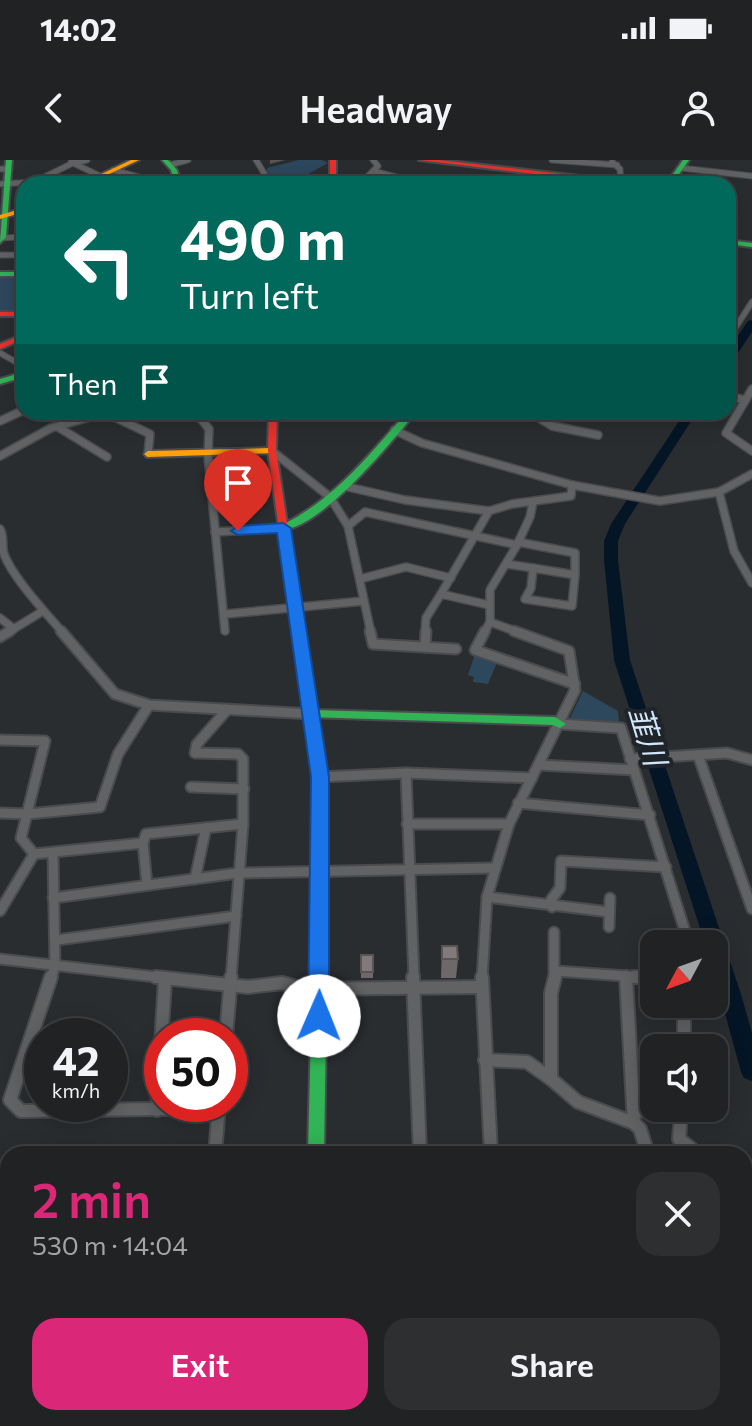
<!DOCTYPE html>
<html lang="en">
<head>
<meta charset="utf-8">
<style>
  :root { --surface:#202224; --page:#2d2f31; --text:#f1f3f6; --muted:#a2a4a6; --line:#3d3f41; --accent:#db2777 }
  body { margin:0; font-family:Commissioner,"Noto Sans JP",sans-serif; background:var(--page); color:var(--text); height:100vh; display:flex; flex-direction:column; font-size:30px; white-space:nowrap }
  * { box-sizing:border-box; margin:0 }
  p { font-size:26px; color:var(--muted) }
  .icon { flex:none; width:44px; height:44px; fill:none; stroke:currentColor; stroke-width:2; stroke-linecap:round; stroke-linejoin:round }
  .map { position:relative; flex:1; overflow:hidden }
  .sheet { position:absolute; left:0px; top:986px; width:752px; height:280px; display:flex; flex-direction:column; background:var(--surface); border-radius:24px 24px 0 0; box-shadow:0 4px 20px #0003,0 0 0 2px var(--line) }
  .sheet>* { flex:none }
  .top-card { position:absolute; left:16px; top:16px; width:720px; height:244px; border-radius:24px; box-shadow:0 4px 20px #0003,0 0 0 2px var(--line); background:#00695c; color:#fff; overflow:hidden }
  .needle { width:52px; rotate:229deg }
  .controls { position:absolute; left:640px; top:770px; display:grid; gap:16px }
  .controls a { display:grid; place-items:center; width:88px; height:88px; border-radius:16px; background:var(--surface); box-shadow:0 4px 20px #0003,0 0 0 2px var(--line); font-size:40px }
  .speed { position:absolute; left:24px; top:858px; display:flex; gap:16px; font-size:40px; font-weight:700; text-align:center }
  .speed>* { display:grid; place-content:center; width:104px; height:104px; border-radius:50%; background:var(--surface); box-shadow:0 4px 20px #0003,0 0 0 2px var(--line); line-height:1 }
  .speed small { font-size:20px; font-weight:400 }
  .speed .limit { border:12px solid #d22; background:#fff; color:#111 }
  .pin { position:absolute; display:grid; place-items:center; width:68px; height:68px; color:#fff; margin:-82px -34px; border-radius:50% 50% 50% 0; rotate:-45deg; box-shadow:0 0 8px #0007 }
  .pin .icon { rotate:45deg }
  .me { position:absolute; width:88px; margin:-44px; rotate:1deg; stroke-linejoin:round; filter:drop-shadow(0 0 6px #0008) }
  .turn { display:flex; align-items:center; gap:28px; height:168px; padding:0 32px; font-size:36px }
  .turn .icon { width:104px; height:104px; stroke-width:2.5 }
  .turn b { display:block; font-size:56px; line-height:68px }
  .then { display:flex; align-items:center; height:76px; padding:0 32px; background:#0003; gap:16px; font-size:30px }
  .round { display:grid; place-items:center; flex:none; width:84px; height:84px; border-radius:24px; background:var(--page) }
  .overview { display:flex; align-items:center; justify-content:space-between; height:136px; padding:0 32px }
  h1 { font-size:48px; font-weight:600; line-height:60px; color:var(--accent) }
  .button { display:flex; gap:16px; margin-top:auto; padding:16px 32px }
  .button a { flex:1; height:92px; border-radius:24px; background:var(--accent); color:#fff; font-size:32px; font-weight:600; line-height:92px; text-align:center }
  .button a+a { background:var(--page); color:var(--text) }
  .status { display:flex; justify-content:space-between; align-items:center; height:56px; padding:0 40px; background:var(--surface); direction:ltr }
  .status svg { height:22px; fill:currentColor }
  header { display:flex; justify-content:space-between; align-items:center; height:104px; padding:0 32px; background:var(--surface); font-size:36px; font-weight:600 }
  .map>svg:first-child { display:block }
  .green { fill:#2d475d }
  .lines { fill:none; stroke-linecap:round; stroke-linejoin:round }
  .stream { stroke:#041626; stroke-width:2 }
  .river { fill:#041626; fill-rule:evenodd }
  .street-far3-casing { stroke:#494b4e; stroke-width:7 }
  .street-far2-casing { stroke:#494b4e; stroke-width:10 }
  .street-far1-casing { stroke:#494b4e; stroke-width:13 }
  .street-casing { stroke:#494b4e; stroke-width:16 }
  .fast-casing { stroke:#494b4e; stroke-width:4 }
  .slow-casing { stroke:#494b4e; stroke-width:4 }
  .jam-casing { stroke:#494b4e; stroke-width:4 }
  .street-far3 { stroke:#606264; stroke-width:5 }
  .street-far2 { stroke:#606264; stroke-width:7 }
  .street-far1 { stroke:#606264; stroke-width:9 }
  .street { stroke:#606264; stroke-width:12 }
  .fast { fill:#30b455; fill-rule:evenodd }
  .slow { fill:#ff9f0a; fill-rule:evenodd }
  .jam { fill:#e5322d; fill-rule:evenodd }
  .wall { fill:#6f6869 }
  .shaded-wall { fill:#5a5555 }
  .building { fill:#81797a; stroke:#5a5555; stroke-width:2 }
  .route { fill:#1a73e8; stroke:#114b97; stroke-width:2 }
  .labels { text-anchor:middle; stroke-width:8; stroke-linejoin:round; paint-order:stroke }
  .water-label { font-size:30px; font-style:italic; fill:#d1e6fa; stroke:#1e2429 }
</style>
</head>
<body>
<div class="status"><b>14:02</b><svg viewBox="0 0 49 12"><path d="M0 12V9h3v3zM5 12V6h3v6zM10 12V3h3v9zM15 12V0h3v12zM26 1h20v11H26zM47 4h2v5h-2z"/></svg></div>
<header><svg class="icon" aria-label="back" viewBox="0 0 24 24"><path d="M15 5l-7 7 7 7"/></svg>Headway<svg class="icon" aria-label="person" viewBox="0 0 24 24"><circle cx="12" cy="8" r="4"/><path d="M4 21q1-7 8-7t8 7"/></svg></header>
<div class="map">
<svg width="752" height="1266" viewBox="0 0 752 1266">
  <rect width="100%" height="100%" fill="#2a2d30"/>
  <g class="green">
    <polygon points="299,0 322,0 328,3 296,21 276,18 266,20 267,8"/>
    <rect x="0" y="116" width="24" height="35"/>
    <polygon points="475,494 498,500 488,524 473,522 474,517 468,515"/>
    <polygon points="583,531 618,551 619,564 569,560"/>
    <polygon points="744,1023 752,1024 752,1212 744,1211"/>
  </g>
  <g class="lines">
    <polyline class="stream" points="728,172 731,167"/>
    <g class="river">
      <polygon points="752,160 752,172 732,202 728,203 728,190 748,161"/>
      <polygon points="685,252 697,252 625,364 618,381 618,400 630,500 741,834 752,873 752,921 744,918 741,912 714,813 714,784 705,784 614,500 604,400 604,381 611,364"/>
    </g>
    <g class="street-far3-casing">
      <g id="street-far3">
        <polyline points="256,0 264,13 262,24"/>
        <polyline points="552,0 617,5"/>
        <polyline points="71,2 100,16"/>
        <polyline points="612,2 620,9 621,23"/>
        <polyline points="170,5 188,0"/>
        <polyline points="681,8 752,16"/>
        <polyline points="0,9 8,9"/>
        <polyline points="113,10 164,24"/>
        <polyline points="373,11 423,24"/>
        <polyline points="0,24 34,22 73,3 87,0"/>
        <polyline points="360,24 378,6 373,0"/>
        <polyline points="0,78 24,77"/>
        <polyline points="0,95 24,95"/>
        <polyline points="728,179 752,142"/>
        <polyline points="0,193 23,206"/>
      </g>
    </g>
    <g class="street-far2-casing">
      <g id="street-far2">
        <polyline points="20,204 24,207"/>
        <polyline points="752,229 726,273 752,291"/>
        <polyline points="728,236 745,240"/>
        <polyline points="104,252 150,274 148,294"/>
        <polyline points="186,252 201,259 209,269 208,296 225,471"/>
        <polyline points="530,252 552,266 598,275"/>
        <polyline points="0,261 24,250"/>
        <polyline points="58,267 107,297"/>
        <polyline points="394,270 422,283 572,325 660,341 719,332 752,314"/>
        <polyline points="272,291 330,337 348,366 371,473"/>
        <polyline points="0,296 51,268 108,252"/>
        <polyline points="348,327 405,340 489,351 512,344 571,336 572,325"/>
        <polyline points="719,332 734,391 752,423"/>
        <polyline points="348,366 365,352 517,385"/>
        <path d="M0 369C5 378 1 386 4 394 12 417 47 454 63 473"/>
        <polyline points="215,372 283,368"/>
        <polyline points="518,382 575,393 575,415"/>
        <polyline points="506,404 533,408"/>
        <polygon points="533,408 575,415 572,446 525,439 531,428"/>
        <polyline points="360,419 406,407 451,418"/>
        <polyline points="441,434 489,351"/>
        <polyline points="226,454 364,441"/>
        <polyline points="0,458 14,469"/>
        <polyline points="490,462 520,473"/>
        <polyline points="7,473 43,451"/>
        <polyline points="425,473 426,458 441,434 489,445"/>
        <polyline points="484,473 490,462 490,430 517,385 530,357 533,342"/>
      </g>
    </g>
    <g class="street-far1-casing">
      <g id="street-far1">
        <polyline points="61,471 115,534 149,545 313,554"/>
        <polyline points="370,471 373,484 456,489"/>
        <polyline points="485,471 475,490 575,524"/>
        <polyline points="0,477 10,471"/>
        <polyline points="425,487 426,471"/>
        <polyline points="226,551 197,584 195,593 238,594 243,599 243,664"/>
        <polyline points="560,564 621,568 689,784"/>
        <polyline points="0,580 45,581 21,678 34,694 0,751"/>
        <polyline points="698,595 752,749"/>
        <polyline points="630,599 727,593 752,600"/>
        <polyline points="539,605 634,610"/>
        <polyline points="406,613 414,819"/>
        <polyline points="320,617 406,613 532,618"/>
        <polyline points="191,627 244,629"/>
        <polyline points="518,643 650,655"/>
        <polyline points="0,653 28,654 100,647 118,594 149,545"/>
        <polyline points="407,664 509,664"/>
        <polyline points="34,694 143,683"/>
        <polyline points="195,719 206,668"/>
        <polyline points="147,725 143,683 146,674 243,664 231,819"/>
        <polyline points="487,737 609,752"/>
        <polyline points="53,738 238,713 493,708"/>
        <polyline points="552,747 551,740 560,728 561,701 666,707"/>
        <polyline points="609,767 610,738"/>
        <polyline points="554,772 554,819"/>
        <polyline points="57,780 236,756"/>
        <polyline points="0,799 174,819"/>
        <polyline points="556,811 654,818"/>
        <polyline points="51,819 55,806 53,694"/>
        <polyline points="482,819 487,737 509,664 575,530 569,491 514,471"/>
      </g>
    </g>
    <g class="street-casing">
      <g id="street">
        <polyline points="51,817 10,940 21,951 219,948"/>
        <polyline points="156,817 248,827 282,823 304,829 481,827"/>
        <polyline points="413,817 420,994"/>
        <polyline points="482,817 491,994"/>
        <polyline points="626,817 634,963"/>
        <polyline points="634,817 654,818"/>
        <polyline points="684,844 684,888"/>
        <polyline points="226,876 231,817"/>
        <polyline points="485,900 527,902 551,919 551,833 555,817"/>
        <polyline points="551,919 578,942 634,963 640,969 648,994"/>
        <polyline points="157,950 165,820"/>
        <polyline points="634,950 681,954 682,948"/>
        <polyline points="681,954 679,979 698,994"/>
        <polyline points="215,994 219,944"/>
        <polyline points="744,1014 752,1016"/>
        <polyline points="0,1021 8,1021"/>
        <polyline points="0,1107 8,1106"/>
        <polyline points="504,1258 504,1266"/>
      </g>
    </g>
    <g class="fast-casing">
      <g id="fast">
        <polygon points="6,0 12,0 6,77 0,83"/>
        <polygon points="162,0 168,0 177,10 181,24 175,24 171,10"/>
        <polygon points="683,0 689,0 672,24 666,24"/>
        <polygon points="728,80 752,83 752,87 728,84"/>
        <rect x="0" y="112" width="24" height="4"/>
        <polygon points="24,212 24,217 0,224 0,219"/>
        <path d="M407 252H416C392 282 319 371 280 370V366C335 339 367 297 407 252Z"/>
        <polygon points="313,550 555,557 566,564 560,568 553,565 309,557 307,554 309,551"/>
        <polygon points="321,741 326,743 328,746 324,994 308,994 314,746 316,743"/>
        <rect x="744" y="1235" width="8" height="18"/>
        <polygon points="215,1258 300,1258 297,1264 293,1266 208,1266 211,1260"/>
      </g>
    </g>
    <g class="slow-casing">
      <g id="slow">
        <polygon points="131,0 139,0 88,24 80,24"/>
        <polygon points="24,48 24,52 0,59 0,55"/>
        <polygon points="272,288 275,289 275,293 148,297 144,294 148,291"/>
        <rect x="300" y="1258" width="18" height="8"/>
      </g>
    </g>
    <g class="jam-casing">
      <g id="jam">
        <rect x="330" y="0" width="6" height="24"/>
        <polygon points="419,0 439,0 633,22 636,24 616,24"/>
        <rect x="0" y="152" width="24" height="4"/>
        <polygon points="24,174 24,179 0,189 0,184"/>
        <polygon points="269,252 277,252 276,291 326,617 328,746 326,749 316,749 314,746 314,617 268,291"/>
        <polygon points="8,1251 8,1258 29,1258 26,1264 0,1266 0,1252"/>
      </g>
    </g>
    <use href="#street-far3" class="street-far3"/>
    <use href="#street-far2" class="street-far2"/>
    <use href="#street-far1" class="street-far1"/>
    <use href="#street" class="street"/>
    <use href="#fast" class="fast"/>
    <use href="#slow" class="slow"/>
    <use href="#jam" class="jam"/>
  </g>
  <g class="wall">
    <polygon points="442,786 458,799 456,818 441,818"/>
    <rect x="361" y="795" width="12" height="23"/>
  </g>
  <polygon class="shaded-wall" points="270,0 285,0 270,4"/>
  <g class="building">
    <polygon points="442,786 457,786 458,799 442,799"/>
    <rect x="361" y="795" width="12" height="17"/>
  </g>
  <polygon class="route" points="283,363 291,368 329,617 329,856 326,862 319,865 311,862 308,856 311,617 277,373 238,375 231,371 238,366"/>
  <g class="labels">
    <g class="water-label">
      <text transform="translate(647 576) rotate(73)" y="10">韮川</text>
    </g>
  </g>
</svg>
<div class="controls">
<a><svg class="needle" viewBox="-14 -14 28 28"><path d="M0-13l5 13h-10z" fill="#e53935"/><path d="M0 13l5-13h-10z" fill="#a2a4a6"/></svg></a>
<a><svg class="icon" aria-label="sound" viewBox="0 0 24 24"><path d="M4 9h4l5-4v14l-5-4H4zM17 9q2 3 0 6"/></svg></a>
</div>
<div class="speed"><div>42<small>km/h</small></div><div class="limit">50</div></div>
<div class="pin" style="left:238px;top:371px;background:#d93025"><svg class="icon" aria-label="arrive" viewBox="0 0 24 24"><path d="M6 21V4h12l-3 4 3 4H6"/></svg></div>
<svg class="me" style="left:319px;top:856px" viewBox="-20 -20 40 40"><circle r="19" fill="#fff"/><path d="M0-13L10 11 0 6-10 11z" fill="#1a73e8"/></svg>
<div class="top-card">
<div class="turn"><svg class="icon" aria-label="left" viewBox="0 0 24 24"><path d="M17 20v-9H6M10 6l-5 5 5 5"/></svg><div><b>490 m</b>Turn left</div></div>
<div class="then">Then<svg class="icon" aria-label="arrive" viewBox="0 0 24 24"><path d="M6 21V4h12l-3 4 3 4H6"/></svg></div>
</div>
<section class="sheet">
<div class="overview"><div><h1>2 min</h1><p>530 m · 14:04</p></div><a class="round"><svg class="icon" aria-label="close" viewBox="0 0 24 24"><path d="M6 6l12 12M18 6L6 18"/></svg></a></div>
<div class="button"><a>Exit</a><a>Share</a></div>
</section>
</div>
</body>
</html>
